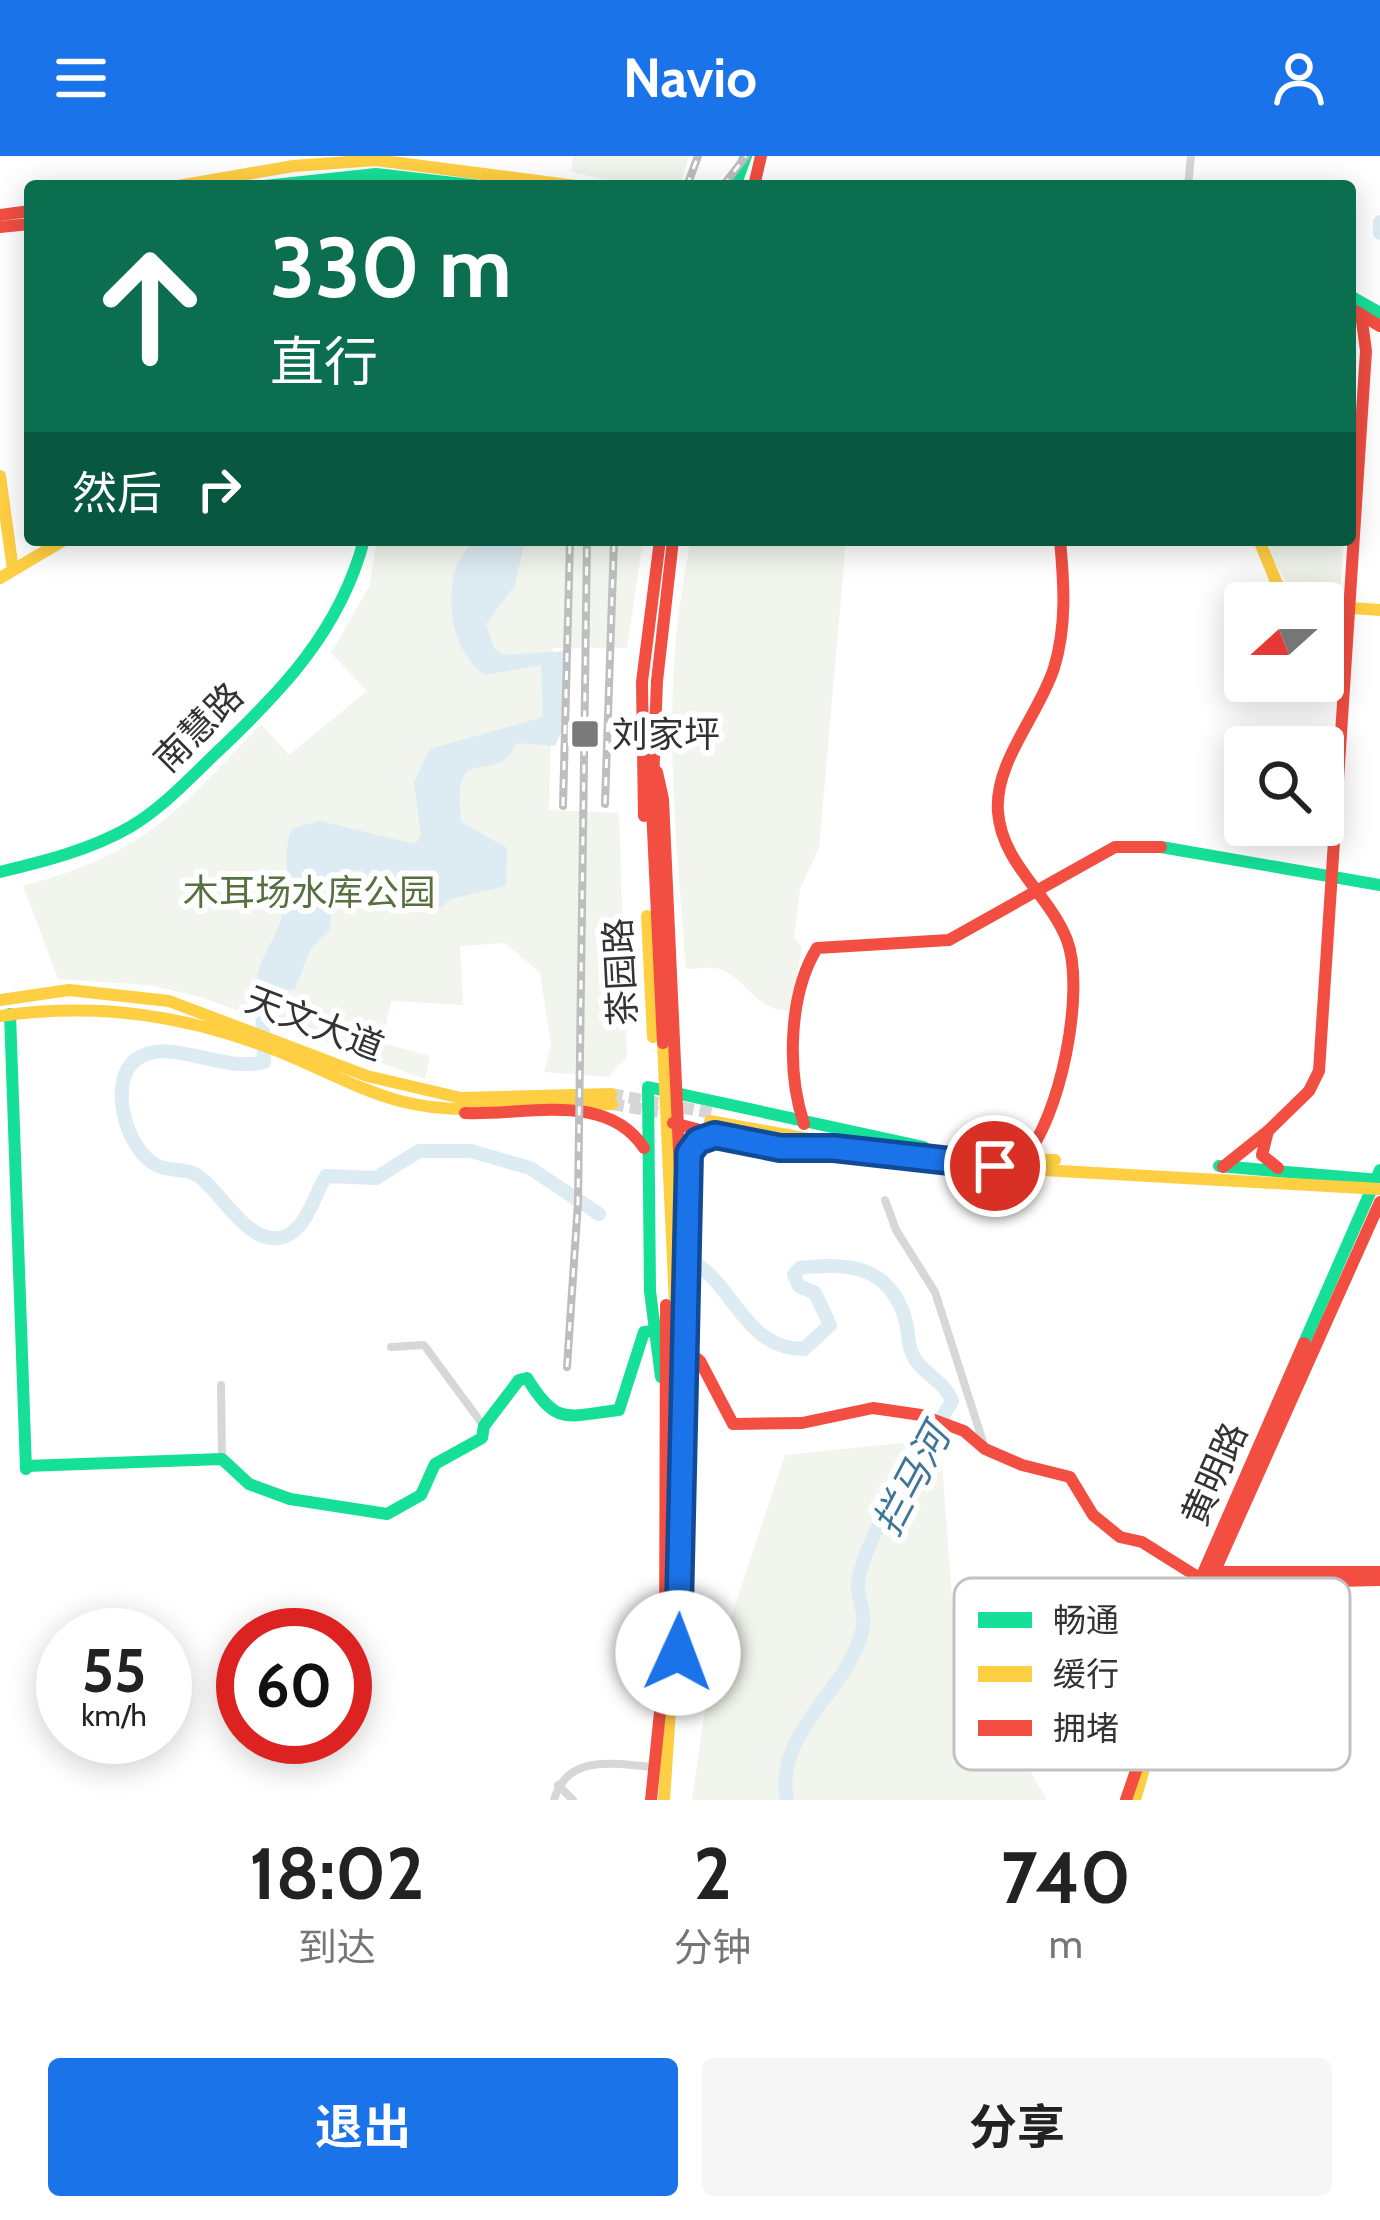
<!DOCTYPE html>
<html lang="zh">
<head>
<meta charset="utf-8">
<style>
  :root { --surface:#fff; --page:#f6f6f6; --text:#222; --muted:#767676; --accent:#1a73e8 }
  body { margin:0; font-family:Cabin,"Noto Sans SC",sans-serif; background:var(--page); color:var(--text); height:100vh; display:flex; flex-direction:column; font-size:45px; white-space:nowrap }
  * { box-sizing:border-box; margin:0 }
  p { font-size:39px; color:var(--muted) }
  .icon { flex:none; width:66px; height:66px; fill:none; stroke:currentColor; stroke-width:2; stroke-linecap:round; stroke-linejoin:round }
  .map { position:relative; height:1644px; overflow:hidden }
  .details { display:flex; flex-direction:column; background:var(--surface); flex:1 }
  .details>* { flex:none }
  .banner { position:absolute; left:24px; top:24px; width:1332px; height:366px; border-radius:12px; box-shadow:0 6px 30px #0003; background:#0b6e4f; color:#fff; overflow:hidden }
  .needle { width:78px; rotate:249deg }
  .fabs { position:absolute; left:1224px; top:426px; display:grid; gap:24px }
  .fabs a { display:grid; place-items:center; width:120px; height:120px; border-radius:12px; background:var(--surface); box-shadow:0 6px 30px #0003; font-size:60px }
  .speed { position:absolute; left:36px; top:1452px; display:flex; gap:24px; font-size:60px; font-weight:700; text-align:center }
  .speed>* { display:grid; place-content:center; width:156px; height:156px; border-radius:50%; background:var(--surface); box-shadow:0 6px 30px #0003; line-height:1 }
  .speed small { font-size:30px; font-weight:400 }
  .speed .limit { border:18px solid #d22; background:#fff; color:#111 }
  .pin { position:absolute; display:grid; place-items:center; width:102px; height:102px; color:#fff; margin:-51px; border:6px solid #fff; border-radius:50%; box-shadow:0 3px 12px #0007 }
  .me { position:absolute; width:132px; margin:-66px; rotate:2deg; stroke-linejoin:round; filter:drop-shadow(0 0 9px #0008) }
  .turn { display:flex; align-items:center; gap:42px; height:252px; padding:0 48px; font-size:54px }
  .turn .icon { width:156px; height:156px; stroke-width:2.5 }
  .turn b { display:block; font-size:84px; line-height:102px }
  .then { display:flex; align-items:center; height:114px; padding:0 48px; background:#0003; gap:24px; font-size:45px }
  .eta { display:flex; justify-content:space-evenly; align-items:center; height:204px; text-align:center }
  .eta b { font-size:72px; font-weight:700; line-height:84px }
  .primary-button { display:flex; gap:24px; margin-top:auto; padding:24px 48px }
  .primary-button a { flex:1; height:138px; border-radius:12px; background:var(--accent); color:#fff; font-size:48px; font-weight:700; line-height:138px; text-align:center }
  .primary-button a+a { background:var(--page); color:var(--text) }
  header { display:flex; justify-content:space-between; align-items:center; height:156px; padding:0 48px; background:var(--accent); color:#fff; font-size:54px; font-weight:700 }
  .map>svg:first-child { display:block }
  .green { fill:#f1f5ed }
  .water { fill:#ddebf3 }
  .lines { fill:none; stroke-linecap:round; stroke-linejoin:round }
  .river { stroke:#ddebf3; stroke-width:14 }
  .secondary-tunnel { stroke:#d6d6d6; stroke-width:12; stroke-dasharray:12 6; stroke-linecap:butt }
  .street { stroke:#d7d7d7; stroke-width:8 }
  .fast { stroke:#16e098; stroke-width:12 }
  .slow { stroke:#ffcf43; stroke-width:12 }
  .jam { stroke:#f24e42; stroke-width:12 }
  .rail-casing { stroke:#bebebe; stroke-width:8 }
  .rail { stroke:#fff; stroke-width:3; stroke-dasharray:9; stroke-linecap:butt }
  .route-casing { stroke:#114b97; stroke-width:30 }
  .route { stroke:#1a73e8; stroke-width:21 }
  .poi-dot { fill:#7a7a7a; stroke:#fff; stroke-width:4.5 }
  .labels { text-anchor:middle; stroke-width:12; stroke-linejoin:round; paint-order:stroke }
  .street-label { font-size:36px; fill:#333; stroke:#fff }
  .poi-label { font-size:36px; fill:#333; stroke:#fff; text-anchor:start }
  .park-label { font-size:36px; fill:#56703f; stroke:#fff }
  .water-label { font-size:39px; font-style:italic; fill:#3f7597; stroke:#fff }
  .key { fill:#fff; stroke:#c2c2c2; stroke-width:3 }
  .key-label { font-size:33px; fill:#333 }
</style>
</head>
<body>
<header><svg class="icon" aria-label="menu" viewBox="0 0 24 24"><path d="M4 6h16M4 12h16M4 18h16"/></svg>Navio<svg class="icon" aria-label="person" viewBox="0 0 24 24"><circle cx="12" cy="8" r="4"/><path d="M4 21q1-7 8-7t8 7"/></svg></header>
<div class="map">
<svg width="1380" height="1644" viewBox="0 0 1380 1644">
  <rect width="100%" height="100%" fill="#fff"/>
  <g class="green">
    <polygon points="573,0 689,0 680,30 638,30 571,16"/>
    <path d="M377 384H643L627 492H553L549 654 619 657 627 901 608 921 544 916 551 889 540 817 505 787 460 790 463 849 391 845 382 887 430 900 425 923 201 841 148 829 58 823 23 730C146 697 176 657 261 568L289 599 367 535 331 497 369 431Z"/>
    <path d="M691 384 738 390 740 384H846L819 692 800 733 794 782 802 791 791 854C761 858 749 828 725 815 714 809 698 813 686 813 675 664 659 531 691 384Z"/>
    <path d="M1267 384H1344L1340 434 1328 444C1287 440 1279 420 1267 384Z"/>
    <polygon points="902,1287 942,1305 955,1485 1047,1644 692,1644 708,1532 785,1299"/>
  </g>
  <path class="water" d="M477 384H535L523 393 515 429 486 468 494 492 503 499 567 495V563L555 590 517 587C492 637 452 577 461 666L507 692 506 730 451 743 440 752 387 734 361 714 334 718 330 773 310 794 295 833 273 837 270 868 257 863C249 797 275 799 285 747 290 723 282 694 292 672L320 665 415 688 421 680 414 626 430 593 543 561 541 509 485 519C445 493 438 410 477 384Z"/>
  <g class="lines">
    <g class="river">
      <polyline points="1380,66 1380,77"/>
      <path d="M262 849 264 906C222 917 172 882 140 901 105 920 125 995 158 1010 172 1016 188 1011 201 1022 224 1040 251 1094 286 1080 308 1070 314 1039 326 1020L376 1022 419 995H471L530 1012 599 1058"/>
      <path d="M694 1106C735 1132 746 1193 804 1193L830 1169 815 1137 799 1130 794 1119 800 1112C850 1106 891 1110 906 1166 909 1179 907 1191 915 1203 926 1220 945 1226 952 1245 926 1290 865 1378 858 1426 856 1440 866 1457 863 1471 850 1535 773 1575 787 1644"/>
    </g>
    <g class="secondary-tunnel">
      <polyline points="611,938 712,957"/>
      <polyline points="612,948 658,956"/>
    </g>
    <g class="street">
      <polyline points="1188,30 1191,0"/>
      <polyline points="885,1044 896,1074 935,1136 983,1286"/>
      <polyline points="391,1191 424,1189 483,1269"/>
      <polyline points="221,1229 222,1303"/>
      <polyline points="558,1629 573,1644"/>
      <path d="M554 1644C567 1597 615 1608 653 1611"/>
    </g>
    <g class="fast">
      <polyline points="265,30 376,18 480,30"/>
      <polyline points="735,30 746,0"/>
      <polyline points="1350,140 1380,157"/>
      <polyline points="1161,691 1380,729"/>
      <path d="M0 716C45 705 90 694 130 671 162 652 187 625 214 599 281 536 340 475 364 384"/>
      <polyline points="10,858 26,1313"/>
      <polyline points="1219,1010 1380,1024"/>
      <polyline points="1304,1187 1380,1014"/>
      <polyline points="661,1221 650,1135 648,931 924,991"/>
      <path d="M26 1310 222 1303 249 1328 290 1343 387 1358 421 1339 435 1308 482 1282 484 1270 519 1224 527 1222C557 1271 566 1260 619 1254L644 1176 654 1175"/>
    </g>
    <g class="slow">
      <polyline points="178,30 293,10 376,4 576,30"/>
      <polyline points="0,320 13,414"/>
      <polyline points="1259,384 1277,428 1299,447"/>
      <polyline points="0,422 64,384"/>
      <polyline points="1323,450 1380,454"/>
      <polyline points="647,760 653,881"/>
      <polyline points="0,844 69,834 169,845 367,920 461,942 611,938"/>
      <path d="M0 860C99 846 187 859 280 896 320 912 359 934 400 945 469 963 542 946 612 948"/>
      <polyline points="663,887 684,1345 664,1644"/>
      <polyline points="710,965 952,1009 1380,1033"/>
      <polyline points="866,988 954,1001 1055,1004"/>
      <polyline points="689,1089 686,1015 698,985 713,979"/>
      <polyline points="1135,1644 1148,1599"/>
    </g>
    <g class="jam">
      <polyline points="754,30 761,0"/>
      <polyline points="0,59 30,55"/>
      <polyline points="0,71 30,68"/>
      <polyline points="1350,152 1380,170"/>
      <polyline points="657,616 663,643 687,1170 684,1236"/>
      <polyline points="644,660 642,526 660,384"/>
      <polyline points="663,887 652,652 657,525 673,384"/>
      <path d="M465 957C524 960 606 934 644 992"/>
      <polyline points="673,967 747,986 806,992"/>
      <path d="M804 968C787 917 788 839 817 792L949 784 1115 691H1161"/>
      <polyline points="1268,975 1309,935 1319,915 1366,195 1361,158"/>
      <path d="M1023 1003C1060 964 1086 835 1067 784 1049 738 1002 708 998 656 994 606 1039 559 1054 512 1067 470 1064 427 1060 384"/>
      <polyline points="1223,1011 1268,975 1262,999 1278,1012"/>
      <polyline points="688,1195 700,1205 733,1268 802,1267 873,1252 921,1259 964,1275 985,1293 1022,1309 1070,1321 1093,1359 1120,1381 1142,1386 1209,1428 1380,1424"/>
      <polyline points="1208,1416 1380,1416"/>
      <polyline points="1168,1540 1209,1428 1380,1046"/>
      <polyline points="651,1644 665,1507 666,1149"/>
      <polyline points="1126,1644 1204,1415 1304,1187"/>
    </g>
    <g class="rail-casing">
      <g id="rail">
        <polyline points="687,30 698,0"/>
        <polyline points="723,30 746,0"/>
        <polyline points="605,648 614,384"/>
        <polyline points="563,650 570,384"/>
        <polyline points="567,1211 578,1046 587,384"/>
      </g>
    </g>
    <use href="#rail" class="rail"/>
  </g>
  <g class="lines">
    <g class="route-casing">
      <polyline id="route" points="678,1497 689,997 698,985 715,979 780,992 834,992 995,1010"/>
    </g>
    <use href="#route" class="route"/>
  </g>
  <rect class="poi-dot" x="570" y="563" width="30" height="30" rx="6"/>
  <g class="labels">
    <g class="street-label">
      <text transform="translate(198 571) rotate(-45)" y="13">南慧路</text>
      <text transform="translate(620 816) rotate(-93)" y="13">茶园路</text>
      <text transform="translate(315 867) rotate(21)" y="13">天文大道</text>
      <text transform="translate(1214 1318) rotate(-66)" y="13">黄明路</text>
    </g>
    <g class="poi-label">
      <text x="612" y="591">刘家坪</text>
    </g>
    <g class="park-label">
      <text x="309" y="749">木耳场水库公园</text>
    </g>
    <g class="water-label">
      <text transform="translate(911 1324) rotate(-62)" y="14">拦马河</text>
    </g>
  </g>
  <rect x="954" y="1422" width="396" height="192" rx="18" class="key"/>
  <rect x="978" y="1456" width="54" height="16" fill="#16e098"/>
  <rect x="978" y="1510" width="54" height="16" fill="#ffcf43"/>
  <rect x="978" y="1564" width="54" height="16" fill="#f24e42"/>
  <g class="key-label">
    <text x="1053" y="1476">畅通</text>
    <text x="1053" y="1530">缓行</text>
    <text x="1053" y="1584">拥堵</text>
  </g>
</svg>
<div class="fabs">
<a><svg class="needle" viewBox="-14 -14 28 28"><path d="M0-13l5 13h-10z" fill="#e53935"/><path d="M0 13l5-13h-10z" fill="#767676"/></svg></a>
<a><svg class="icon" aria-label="search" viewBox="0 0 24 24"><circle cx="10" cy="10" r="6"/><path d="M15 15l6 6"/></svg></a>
</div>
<div class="speed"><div>55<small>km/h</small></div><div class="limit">60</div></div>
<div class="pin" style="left:995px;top:1010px;background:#d93025"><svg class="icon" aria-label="arrive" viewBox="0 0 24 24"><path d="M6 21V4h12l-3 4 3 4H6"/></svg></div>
<svg class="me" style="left:678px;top:1497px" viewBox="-20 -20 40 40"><circle r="19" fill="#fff"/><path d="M0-13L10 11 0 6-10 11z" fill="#1a73e8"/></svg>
<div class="banner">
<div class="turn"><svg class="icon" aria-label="ahead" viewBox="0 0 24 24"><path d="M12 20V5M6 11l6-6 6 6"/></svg><div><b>330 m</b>直行</div></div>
<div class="then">然后<svg class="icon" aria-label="right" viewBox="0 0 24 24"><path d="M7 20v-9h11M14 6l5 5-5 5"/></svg></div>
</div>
</div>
<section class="details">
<div class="eta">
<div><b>18:02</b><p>到达</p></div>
<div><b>2</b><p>分钟</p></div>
<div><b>740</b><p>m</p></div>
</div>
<div class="primary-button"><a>退出</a><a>分享</a></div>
</section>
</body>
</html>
